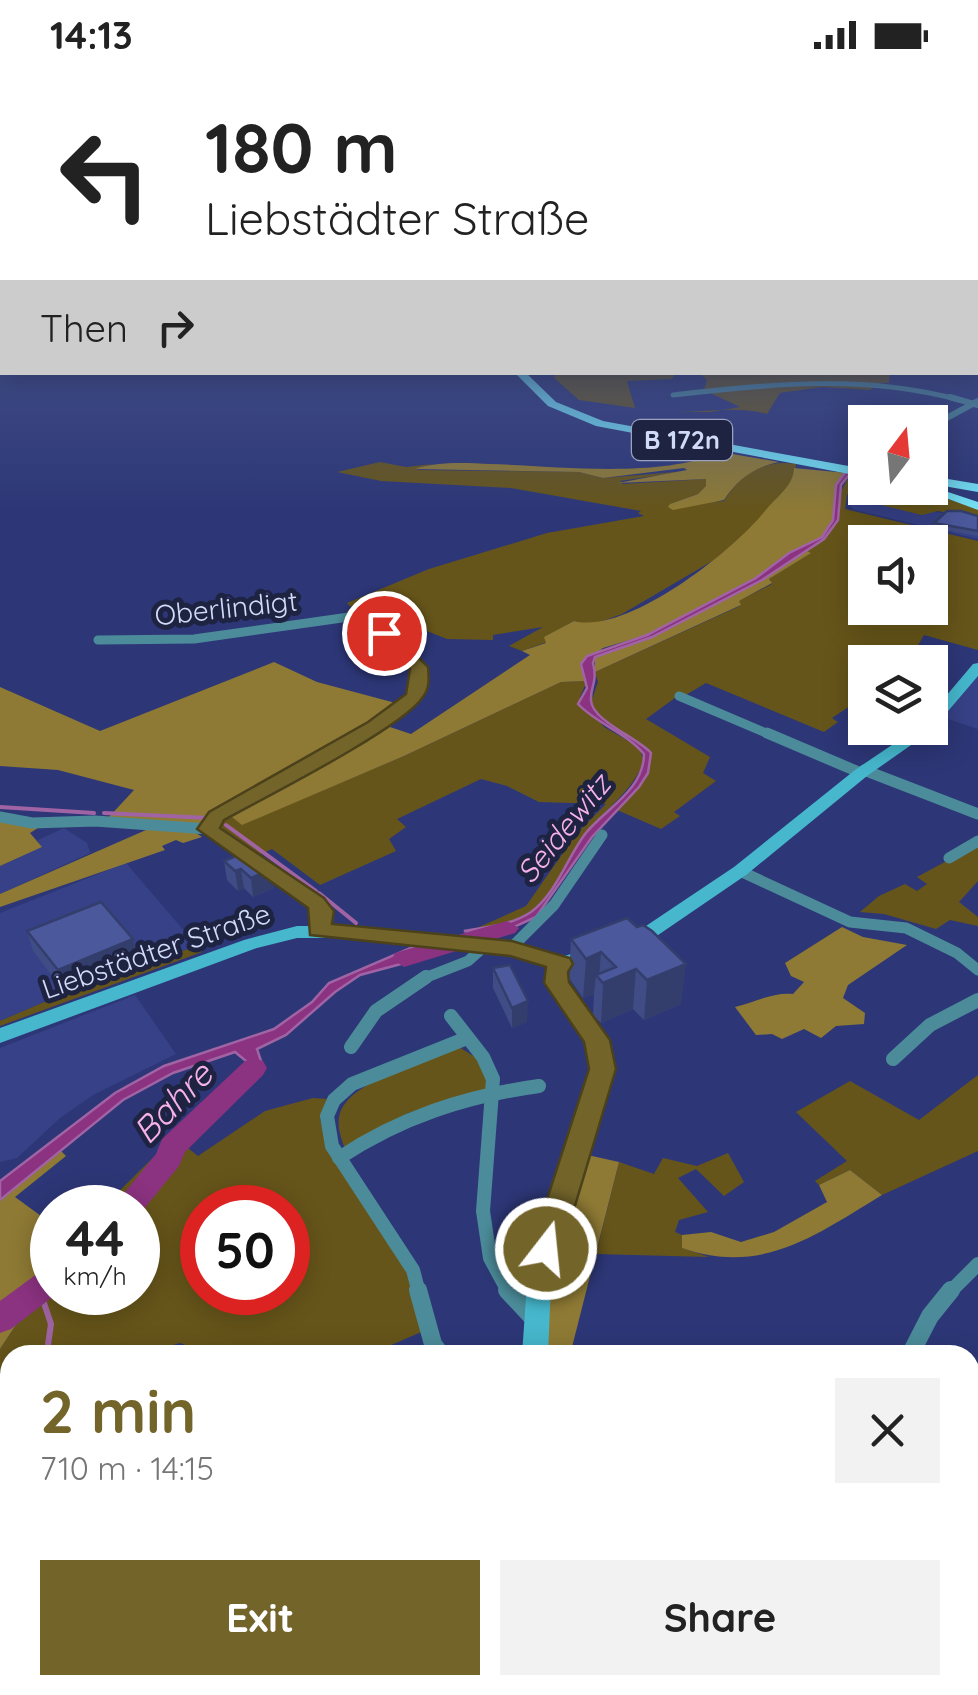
<!DOCTYPE html>
<html lang="en">
<head>
<meta charset="utf-8">
<style>
  :root { --surface:#fff; --page:#f2f2f2; --text:#222; --muted:#767676; --accent:#73642a }
  body { margin:0; font-family:Quicksand,sans-serif; background:var(--page); color:var(--text); height:100vh; display:flex; flex-direction:column; font-size:38px; white-space:nowrap }
  * { box-sizing:border-box; margin:0 }
  p { font-size:32px; color:var(--muted) }
  .icon { flex:none; width:55px; height:55px; fill:none; stroke:currentColor; stroke-width:2; stroke-linecap:round; stroke-linejoin:round }
  .map { position:relative; flex:1; overflow:hidden }
  .sheet { position:absolute; left:0px; top:1275px; width:980px; height:350px; display:flex; flex-direction:column; background:var(--surface); border-radius:30px 30px 0 0; box-shadow:0 5px 25px #0003 }
  .sheet>* { flex:none }
  .hud { position:absolute; left:0px; top:0px; width:980px; height:305px; box-shadow:0 5px 25px #0003; background:#fff; color:var(--text); overflow:hidden }
  .needle { width:65px; rotate:16deg }
  .tools { position:absolute; left:848px; top:335px; display:grid; gap:20px }
  .tools a { display:grid; place-items:center; width:100px; height:100px; border-radius:0px; background:var(--surface); box-shadow:0 5px 25px #0003; font-size:50px }
  .speed { position:absolute; left:30px; top:1115px; display:flex; gap:20px; font-size:50px; font-weight:700; text-align:center }
  .speed>* { display:grid; place-content:center; width:130px; height:130px; border-radius:50%; background:var(--surface); box-shadow:0 5px 25px #0003; line-height:1 }
  .speed small { font-size:25px; font-weight:400 }
  .speed .limit { border:15px solid #d22; background:#fff; color:#111 }
  .pin { position:absolute; display:grid; place-items:center; width:85px; height:85px; color:#fff; margin:-42px; border:5px solid #fff; border-radius:50%; box-shadow:0 2px 10px #0007 }
  .me { position:absolute; width:110px; margin:-55px; rotate:16deg; stroke-linejoin:round; filter:drop-shadow(0 0 8px #0008) }
  .turn { display:flex; align-items:center; gap:35px; height:210px; padding:0 40px; font-size:45px }
  .turn .icon { width:130px; height:130px; stroke-width:2.5 }
  .turn b { display:block; font-size:70px; line-height:85px }
  .then { display:flex; align-items:center; height:95px; padding:0 40px; background:#0003; gap:20px; font-size:38px }
  .round { display:grid; place-items:center; flex:none; width:105px; height:105px; border-radius:0px; background:var(--page) }
  .overview { display:flex; align-items:center; justify-content:space-between; height:170px; padding:0 40px }
  h1 { font-size:60px; font-weight:800; line-height:75px; color:var(--accent) }
  .primary-button { display:flex; gap:20px; margin-top:auto; padding:20px 40px }
  .primary-button a { flex:1; height:115px; border-radius:0px; background:var(--accent); color:#fff; font-size:40px; font-weight:800; line-height:115px; text-align:center }
  .primary-button a+a { background:var(--page); color:var(--text) }
  .status { display:flex; justify-content:space-between; align-items:center; height:70px; padding:0 50px; background:var(--surface); direction:ltr }
  .status svg { height:28px; fill:currentColor }
  .map>svg:first-child { display:block }
  .built { fill:#364187 }
  .green { fill:#66551a; fill-rule:evenodd }
  .forest { fill:#8e7a34 }
  .water { fill:#8b3280; stroke:#a064a4; stroke-width:2.5 }
  .lines { fill:none; stroke-linecap:round; stroke-linejoin:round }
  .stream-far1 { stroke:#a064a4; stroke-width:4 }
  .stream { stroke:#a064a4; stroke-width:6 }
  .river { fill:#8b3280; fill-rule:evenodd }
  .minor-far5 { stroke:#4c8c9a; stroke-width:5 }
  .minor-far4 { stroke:#4c8c9a; stroke-width:6 }
  .minor-far3 { stroke:#4c8c9a; stroke-width:9 }
  .minor-far2 { stroke:#4c8c9a; stroke-width:11 }
  .minor-far1 { stroke:#4c8c9a; stroke-width:14 }
  .minor { stroke:#4c8c9a; stroke-width:18 }
  .secondary { fill:#46b7cd; fill-rule:evenodd }
  .trunk { fill:#73e0f4; fill-rule:evenodd }
  .wall { fill:#404c85 }
  .shaded-wall { fill:#343e6c }
  .building { fill:#4b589b; stroke:#343e6c; stroke-width:2.5 }
  .route { fill:#73642a; stroke:#4b411b; stroke-width:2.5 }
  .labels { text-anchor:middle; stroke-width:10; stroke-linejoin:round; paint-order:stroke }
  .shield { fill:#1d2340; stroke:#9ba3c2; stroke-width:2.5 }
  .shield-label { font-size:25px; font-weight:bold; fill:#d1daf9 }
  .street-label { font-size:28px; fill:#d1daf9; stroke:#1d2340 }
  .water-label { font-size:30px; font-style:italic; fill:#f7b1ea; stroke:#1d2340 }
  .near-water-label { font-size:35px; font-style:italic; fill:#f7b1ea; stroke:#1d2340 }
</style>
</head>
<body>
<div class="status"><b>14:13</b><svg viewBox="0 0 49 12"><path d="M0 12V9h3v3zM5 12V6h3v6zM10 12V3h3v9zM15 12V0h3v12zM26 1h20v11H26zM47 4h2v5h-2z"/></svg></div>
<div class="map">
<svg width="978" height="1625" viewBox="0 0 978 1625">
  <rect width="100%" height="100%" fill="#2d3777"/>
  <g class="built">
    <polygon points="852,428 978,449 978,469 855,440 851,437"/>
    <polygon points="978,604 978,659 942,647"/>
    <polygon points="64,758 87,773 90,783 0,824 0,796 41,777 38,770"/>
    <polygon points="126,793 197,876 159,889 145,889 0,951 0,843"/>
    <polygon points="135,925 176,984 93,1025 60,1048 17,1088 0,1092 0,978"/>
  </g>
  <g class="green">
    <polygon points="556,302 676,302 676,303 672,309 627,311 635,338 579,330 554,308"/>
    <path d="M699 303H890L889 313H880L870 320 822 317 780 323 767 344C736 335 700 343 668 342H711L740 337 704 320 707 310Z"/>
    <path d="M380 392 406 397 432 394 416 399 420 400 579 402 603 408 688 401 620 411 623 414 706 409 707 416 698 424 670 434 724 431C741 404 763 389 796 394L794 410 757 454 714 490 622 544 591 555 574 551 545 567 547 572 522 581 509 576 543 557 493 565V570L447 569 414 556 394 559 365 542H346L352 538 347 533 429 499 547 463 644 446 638 443 641 441 511 418 381 411 337 402Z"/>
    <path d="M852 404 863 406 847 425 845 439 978 471V580L924 565 917 577 905 581 892 592H865V626L832 648 838 652 824 662 706 613 684 626 679 625 646 649 710 687 703 703 716 711 674 742 680 746 661 759 617 740 639 717 651 683 595 642 591 632 598 612 595 602 740 536 738 531 772 514 769 509 810 483 805 480C854 451 826 433 852 404ZM865 472H930V538H865Z"/>
    <polygon points="864,411 865,418 911,418 978,438 978,449 938,441 922,445 852,428"/>
    <path d="M587 611 580 627 604 657 639 677 644 691C632 722 607 737 587 762 568 786 558 819 534 839 519 852 496 858 477 858L526 836 577 763 606 734 539 732 507 716 481 709 397 749 406 757 389 769 396 781 320 815 272 779 257 786 214 755 227 743 242 754 404 686 561 612Z"/>
    <polygon points="978,774 978,811 959,832 978,847 978,856 950,850 936,859 884,844 860,842 879,826 905,814 917,821 927,814 917,807"/>
    <polygon points="197,876 202,882 0,956 0,951 145,889 159,889"/>
    <path d="M459 977 478 989 493 1020 408 1043 346 1081C340 1066 334 1049 344 1035 361 1009 429 989 459 977Z"/>
    <polygon points="978,1005 978,1081 882,1125 850,1100 819,1115 815,1111 847,1091 796,1042 850,1011 919,1050"/>
    <path d="M313 1028 327 1029 320 1048 327 1079 410 1201 426 1260 368 1285H212L180 1273 136 1285H10V1615H18L7 1621 0 1602V1279L52 1200V1222H138V1138L103 1137 174 1067 198 1086 265 1041ZM202 1138H288V1222H202Z"/>
    <polygon points="728,1083 744,1112 724,1126 696,1099 678,1108 708,1142 679,1150 675,1162 682,1165 682,1178 709,1187 596,1184 619,1092 654,1104 663,1088 697,1096"/>
    <polygon points="242,1615 344,1615 342,1625 237,1625"/>
  </g>
  <g class="forest">
    <path d="M721 382 779 392C754 397 738 409 724 430L673 440 668 437 670 434 698 424 706 416V409L618 413 687 400 684 398 603 408 579 402 415 399C438 391 466 393 491 394 558 396 659 409 721 382Z"/>
    <path d="M794 398 847 403 836 415 833 451 822 467 789 483 757 508 646 565 603 578 581 595 587 611 561 612 404 686 242 755 227 743 381 654 411 664 530 585 522 581 546 573 544 567 574 551C627 565 733 481 765 441 775 428 794 416 794 398Z"/>
    <polygon points="805,480 811,483 769,509 772,513 739,531 741,535 595,602 595,587 652,567 762,510"/>
    <polygon points="274,592 317,612 403,635 200,755 108,748 134,720 58,700 0,696 0,617 100,661"/>
    <polygon points="0,750 41,756 30,763 42,777 0,796"/>
    <polygon points="146,760 192,760 202,767 183,773 176,770 162,776 165,780 0,837 0,824"/>
    <path d="M842 857 863 867 907 875 848 915 843 928 865 943 864 954 836 956 821 968 804 959 782 969 772 964 756 965 735 937C755 932 773 922 793 924L804 912 791 906 785 893Z"/>
    <polygon points="60,1080 66,1086 15,1127 52,1154 52,1200 0,1279 0,1130"/>
    <polygon points="583,1084 619,1092 570,1285 546,1285 550,1215"/>
    <path d="M850 1100 882 1125C816 1165 762 1206 682 1178V1165L711 1162 741 1172 774 1162 827 1132 819 1115Z"/>
  </g>
  <g class="water">
    <path d="M865 385 841 415 838 450 824 469 762 510 652 567 595 587 593 593C598 614 590 615 591 631 593 651 638 668 651 683L648 703 639 717 592 767 536 847 492 867 464 861C488 856 510 856 531 842 556 824 567 788 585 764 605 739 644 720 644 684 627 663 597 654 578 634L587 618 581 594 587 586 647 565 756 508 789 483 822 467 833 450 836 415 852 393Z"/>
    <polygon points="415,876 442,883 360,905 335,922 286,965 257,979 261,991 260,1003 240,1020 232,1016 249,1000 246,991 235,982 173,1003 123,1030 0,1130 0,1111 115,1023 164,996 274,959 312,932 329,913"/>
  </g>
  <g class="lines">
    <g class="stream-far1">
      <polyline points="0,737 94,743"/>
      <polyline points="104,743 209,748"/>
      <polyline points="226,755 316,821"/>
      <polyline points="319,823 356,853"/>
    </g>
    <g class="stream">
      <polyline points="40,1221 51,1254 48,1275 52,1285"/>
      <polyline points="0,1380 10,1382"/>
      <polyline points="44,1625 58,1615"/>
    </g>
    <g class="river">
      <polygon points="507,851 519,858 515,863 404,897 392,889 395,883"/>
      <polygon points="254,988 263,991 267,998 263,1005 185,1082 179,1096 138,1146 138,1138 112,1138 156,1084 162,1069 245,991"/>
      <polygon points="52,1197 52,1222 59,1222 11,1259 0,1263 0,1231 41,1201"/>
    </g>
    <path class="minor-far5" d="M673 325C768 314 865 304 959 330"/>
    <g class="minor-far4">
      <polyline points="950,327 978,335"/>
      <polyline points="930,357 978,331"/>
    </g>
    <g class="minor-far3">
      <polyline points="98,570 194,569 356,546 384,563 419,597 419,620 397,643 357,666"/>
      <polyline points="679,626 773,666"/>
    </g>
    <g class="minor-far2">
      <polyline points="767,663 861,703"/>
      <polyline points="864,700 978,744"/>
      <polyline points="0,747 32,753 95,751 208,759 320,837 319,860"/>
      <polyline points="208,759 216,746 362,663"/>
      <polyline points="949,788 978,771"/>
      <polyline points="740,801 850,852 906,858 957,883 978,900"/>
      <polyline points="511,878 554,835 602,765"/>
      <polyline points="422,909 468,891 485,876"/>
    </g>
    <g class="minor-far1">
      <polyline points="451,946 483,987 493,1009 483,1141 490,1188 509,1223"/>
      <polyline points="351,977 376,941 426,907"/>
      <polyline points="893,989 930,955 978,930"/>
      <path d="M339 1088C401 1047 466 1026 539 1016"/>
      <polyline points="419,1223 413,1200 332,1076 327,1046 334,1030 352,1014 467,968"/>
      <polyline points="949,1223 978,1194"/>
    </g>
    <g class="minor">
      <polyline points="418,1220 433,1274 441,1285"/>
      <polyline points="507,1220 536,1251"/>
      <polyline points="910,1285 930,1246 951,1220"/>
      <polyline points="719,1615 722,1625"/>
      <polyline points="936,1615 939,1625"/>
    </g>
    <g class="secondary">
      <polygon points="978,593 978,606 931,661 867,706 746,805 642,876 628,876 626,872 628,868 734,797 855,700 917,658 930,658 930,645 973,594"/>
      <polygon points="297,856 343,856 511,872 561,887 591,878 600,884 598,888 568,898 565,903 566,912 606,970 613,999 558,1179 551,1213 548,1285 522,1285 527,1213 534,1179 593,999 586,971 547,913 545,903 549,897 509,884 343,868 297,868 257,878 0,973 0,958 244,870"/>
      <polygon points="571,1615 603,1615 604,1625 572,1625"/>
    </g>
    <g class="trunk">
      <polygon points="0,231 2,232 2,236 0,237"/>
      <polygon points="514,302 525,302 556,332 603,351 865,399 865,407 596,356 548,336"/>
      <polygon points="936,407 978,414 978,422 932,414 930,411"/>
      <polygon points="930,416 978,432 978,440 919,418"/>
    </g>
  </g>
  <g class="wall">
    <polygon points="978,446 978,466 933,458 934,453"/>
    <polygon points="248,781 274,818 253,827 244,818 238,821 227,810 224,791"/>
    <polygon points="637,857 681,934 644,950 633,939 601,953 593,945 594,924 583,928 569,908 571,869"/>
    <polygon points="27,861 133,869 137,889 63,920 33,881"/>
    <polygon points="493,898 527,952 512,958 493,918"/>
  </g>
  <g class="shaded-wall">
    <polygon points="241,799 244,818 238,821 235,801"/>
    <polygon points="272,799 274,818 253,827 251,808"/>
    <polygon points="133,869 137,889 63,920 58,900"/>
    <polygon points="601,882 599,909 596,905 594,924 583,928 586,889"/>
    <polygon points="686,894 681,934 644,950 647,910"/>
    <polygon points="636,899 633,939 601,953 603,913"/>
    <polygon points="528,931 527,952 512,958 512,938"/>
  </g>
  <g class="building">
    <polygon points="947,441 961,441 978,446 978,461 934,453"/>
    <polygon points="248,781 272,799 251,808 241,799 235,801 224,791"/>
    <polygon points="101,832 133,869 58,900 27,861"/>
    <polygon points="627,848 637,857 643,855 652,861 686,894 647,910 636,899 603,913 596,905 616,897 601,882 586,889 571,869"/>
    <polygon points="510,895 528,931 512,938 493,898"/>
  </g>
  <linearGradient id="sky" x2="0" y2="1"><stop stop-color="#191e41"/><stop offset="0.48" stop-color="#46538a"/><stop offset="1" stop-color="#46538a" stop-opacity="0"/></linearGradient>
  <rect width="978" height="442" fill="url(#sky)"/>
  <path class="route" d="M377 559H390L428 597C429 608 430 618 423 627 403 658 264 728 224 750L220 758 324 828 334 841 332 854 512 871 570 888 573 894 568 902 569 912 610 970 616 999 562 1179 557 1188 546 1192 535 1188 531 1179 589 999 584 972 544 913 546 897 510 886 310 865 308 838 197 759 209 742 368 652 406 624 410 599 377 566Z"/>
  <g class="labels">
    <rect class="shield" x="632" y="350" width="100" height="40" rx="8"/>
    <g class="shield-label">
      <text x="682" y="379">B 172n</text>
    </g>
    <g class="street-label">
      <text transform="translate(226 538) rotate(-6)" y="10">Oberlindigt</text>
      <text transform="translate(156 881) rotate(-19)" y="10">Liebstädter Straße</text>
    </g>
    <g class="water-label">
      <text transform="translate(564 759) rotate(-51)" y="10">Seidewitz</text>
    </g>
    <g class="near-water-label">
      <text transform="translate(173 1033) rotate(-46)" y="12">Bahre</text>
    </g>
  </g>
</svg>
<div class="tools">
<a><svg class="needle" viewBox="-14 -14 28 28"><path d="M0-13l5 13h-10z" fill="#e53935"/><path d="M0 13l5-13h-10z" fill="#767676"/></svg></a>
<a><svg class="icon" aria-label="sound" viewBox="0 0 24 24"><path d="M4 9h4l5-4v14l-5-4H4zM17 9q2 3 0 6"/></svg></a>
<a><svg class="icon" aria-label="layers" viewBox="0 0 24 24"><path d="M12 4l9 5-9 5-9-5zM3 14l9 5 9-5"/></svg></a>
</div>
<div class="speed"><div>44<small>km/h</small></div><div class="limit">50</div></div>
<div class="pin" style="left:384px;top:563px;background:#d93025"><svg class="icon" aria-label="arrive" viewBox="0 0 24 24"><path d="M6 21V4h12l-3 4 3 4H6"/></svg></div>
<svg class="me" style="left:546px;top:1179px" viewBox="-20 -20 40 40"><circle r="17" fill="#73642a" stroke="#fff" stroke-width="3"/><path d="M0-11L8 9 0 5-8 9z" fill="#fff"/></svg>
<div class="hud">
<div class="turn"><svg class="icon" aria-label="left" viewBox="0 0 24 24"><path d="M17 20v-9H6M10 6l-5 5 5 5"/></svg><div><b>180 m</b>Liebstädter Straße</div></div>
<div class="then">Then<svg class="icon" aria-label="right" viewBox="0 0 24 24"><path d="M7 20v-9h11M14 6l5 5-5 5"/></svg></div>
</div>
<section class="sheet">
<div class="overview"><div><h1>2 min</h1><p>710 m · 14:15</p></div><a class="round"><svg class="icon" aria-label="close" viewBox="0 0 24 24"><path d="M6 6l12 12M18 6L6 18"/></svg></a></div>
<div class="primary-button"><a>Exit</a><a>Share</a></div>
</section>
</div>
</body>
</html>
